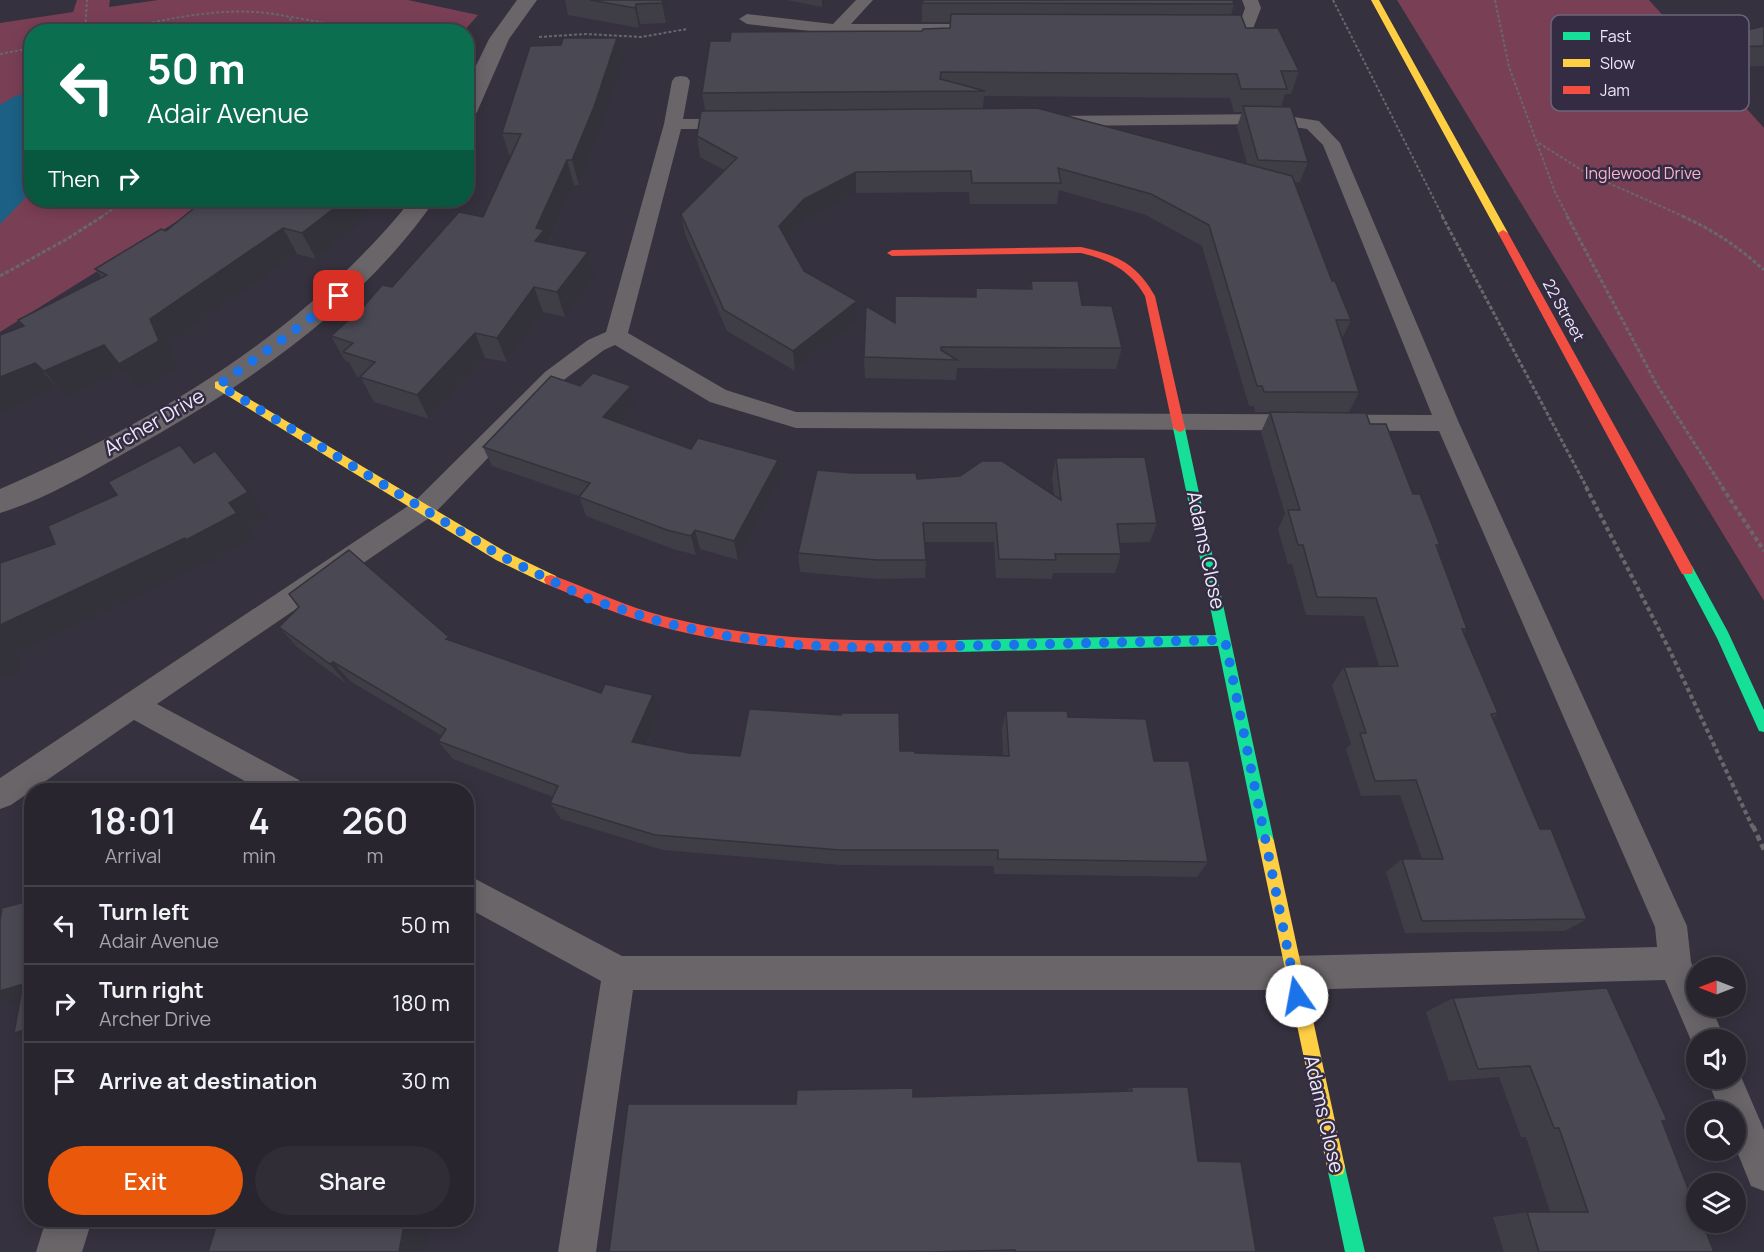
<!DOCTYPE html>
<html lang="en">
<head>
<meta charset="utf-8">
<style>
  :root { --surface:#28252e; --page:#302d36; --text:#f1f3f6; --muted:#a5a5aa; --line:#44424a; --accent:#ea580c }
  body { margin:0; font-family:Manrope,sans-serif; background:var(--page); color:var(--text); height:100vh; display:flex; flex-direction:column; font-size:22px; white-space:nowrap }
  * { box-sizing:border-box; margin:0 }
  p { font-size:20px; color:var(--muted) }
  .icon { flex:none; width:33px; height:33px; fill:none; stroke:currentColor; stroke-width:2; stroke-linecap:round; stroke-linejoin:round }
  .map { position:relative; flex:1; overflow:hidden }
  .side { position:absolute; left:24px; top:783px; width:450px; height:444px; display:flex; flex-direction:column; background:var(--surface); border-radius:24px; box-shadow:0 3px 15px #0003,0 0 0 2px var(--line) }
  .side>* { flex:none }
  .top-card { position:absolute; left:24px; top:24px; width:450px; height:183px; border-radius:24px; box-shadow:0 3px 15px #0003,0 0 0 2px var(--line); background:#0b6e4f; color:#fff; overflow:hidden }
  .needle { width:39px; rotate:270deg }
  .buttons { position:absolute; left:1686px; top:957px; display:grid; gap:12px }
  .buttons a { display:grid; place-items:center; width:60px; height:60px; border-radius:50%; background:var(--surface); box-shadow:0 3px 15px #0003,0 0 0 2px var(--line); font-size:30px }
  .pin { position:absolute; display:grid; place-items:center; width:51px; height:51px; color:#fff; margin:-26px; border-radius:12px; box-shadow:0 3px 9px #0006 }
  .me { position:absolute; width:66px; margin:-33px; rotate:348deg; stroke-linejoin:round; filter:drop-shadow(0 0 4px #0008) }
  .turn { display:flex; align-items:center; gap:21px; height:126px; padding:0 24px; font-size:27px }
  .turn .icon { width:78px; height:78px; stroke-width:2.5 }
  .turn b { display:block; font-size:42px; line-height:51px }
  .then { display:flex; align-items:center; height:57px; padding:0 24px; background:#0003; gap:12px; font-size:22px }
  .eta { display:flex; justify-content:space-evenly; align-items:center; height:102px; text-align:center }
  .eta b { font-size:36px; font-weight:600; line-height:42px }
  .primary-button { display:flex; gap:12px; margin-top:auto; padding:12px 24px }
  .primary-button a { flex:1; height:69px; border-radius:36px; background:var(--accent); color:#fff; font-size:24px; font-weight:600; line-height:69px; text-align:center }
  .primary-button a+a { background:var(--page); color:var(--text) }
  ul { padding:0; list-style:none }
  li { display:flex; align-items:center; gap:18px; height:78px; padding:0 24px; border-top:2px solid var(--line) }
  li div { flex:1 }
  li b { display:block; font-size:22px }
  li em { font-style:normal }
  .map>svg:first-child { display:block }
  .green { fill:#793f55 }
  .water { fill:#1c6085 }
  .lines { fill:none; stroke-linecap:round; stroke-linejoin:round }
  .path-far3 { stroke:#6a676c; stroke-width:2; stroke-dasharray:3 2; stroke-linecap:butt }
  .path-far2 { stroke:#6a676c; stroke-width:3; stroke-dasharray:4 2; stroke-linecap:butt }
  .path-far1 { stroke:#6a676c; stroke-width:4; stroke-dasharray:4.5 3; stroke-linecap:butt }
  .path { stroke:#6a676c; stroke-width:4.5; stroke-dasharray:6 4; stroke-linecap:butt }
  .lane { fill:#696569; fill-rule:evenodd }
  .street { fill:#696569; fill-rule:evenodd }
  .fast { fill:#16e098; fill-rule:evenodd }
  .slow { fill:#ffcf43; fill-rule:evenodd }
  .jam { fill:#f24e42; fill-rule:evenodd }
  .wall { fill:#3f3e47; fill-rule:evenodd }
  .shaded-wall { fill:#33323a }
  .building { fill:#494853; stroke:#33323a; stroke-width:1.5 }
  .route { stroke:#1a73e8; stroke-width:10; stroke-dasharray:0 18 }
  .labels { text-anchor:middle; stroke-width:5; stroke-linejoin:round; paint-order:stroke }
  .far-park-label { font-size:16px; fill:#fdb4cb; stroke:#332c43 }
  .far-street-label { font-size:16px; fill:#ede9f8; stroke:#332c43 }
  .street-label { font-size:20px; fill:#ede9f8; stroke:#332c43 }
  .key { fill:#332c43; stroke:#6b6579; stroke-width:1.5 }
  .key-label { font-size:16px; fill:#ede9f8 }
</style>
</head>
<body>
<div class="map">
<svg width="1764" height="1252" viewBox="0 0 1764 1252">
  <rect width="100%" height="100%" fill="#35313e"/>
  <g class="green">
    <polygon points="77,0 110,0 109,7 158,0 408,0 478,15 463,32 32,32 32,200 211,200 0,332 0,23 73,12"/>
    <polygon points="1397,0 1649,0 1764,128 1764,601"/>
  </g>
  <polygon class="water" points="31,93 31,192 0,224 0,105 15,96"/>
  <g class="lines">
    <g class="path-far3">
      <polyline points="1333,0 1443,217"/>
      <polyline points="1495,0 1509,67 1555,192 1568,217"/>
      <polyline points="291,17 337,25 402,28 427,32"/>
      <polyline points="85,32 87,0"/>
      <path d="M108 32C168 19 229 3 290 17L293 32"/>
      <polyline points="320,32 336,26"/>
      <polyline points="539,37 586,34 641,37 687,29"/>
      <polyline points="0,54 32,48"/>
      <polyline points="1539,143 1586,173 1685,217"/>
      <polyline points="101,217 127,200"/>
    </g>
    <g class="path-far2">
      <polyline points="1442,216 1587,488"/>
      <polyline points="1567,216 1657,385 1723,488"/>
      <path d="M1682 216C1715 231 1737 246 1764 270"/>
      <polyline points="0,276 67,239 103,216"/>
    </g>
    <g class="path-far1">
      <polyline points="1586,487 1670,651 1753,828"/>
      <polyline points="1722,487 1764,551"/>
    </g>
    <polyline class="path" points="1753,826 1764,850"/>
    <g class="lane">
      <polygon points="856,0 873,0 851,24 959,24 967,29 959,34 837,34 747,24 739,19 747,14 833,24"/>
      <polygon points="1242,0 1258,0 1261,8 1251,34 1207,34 1205,31 1207,28 1239,26 1245,8"/>
      <polygon points="681,76 687,77 690,81 683,119 734,119 740,120 743,124 740,128 734,129 681,129 628,333 726,390 796,412 1432,415 1323,145 1307,129 1275,124 1051,126 1045,125 1042,121 1045,117 1051,116 1275,114 1319,121 1340,143 1459,423 1682,915 1687,926 1691,962 1696,974 1696,1006 1711,1006 1725,1040 1696,1040 1696,1052 1665,980 1292,990 633,990 596,1252 558,1252 601,981 466,907 466,874 622,956 1292,956 1657,947 1655,927 1439,431 796,428 710,402 615,345 604,350 561,382 432,516 157,704 299,780 303,790 261,790 134,720 11,805 0,809 0,778 414,502 545,372 588,340 606,332 664,124 672,81 675,77"/>
      <polygon points="1736,1065 1764,1130 1764,1191 1751,1186 1736,1149 1736,1112 1720,1112 1707,1078 1736,1078"/>
    </g>
    <g class="street">
      <polygon points="517,0 537,0 509,39 477,112 474,117 466,118 466,86 489,39"/>
      <path d="M411 200H435C357 312 240 389 123 454 84 476 43 500 0 513V489C153 423 306 331 411 200Z"/>
      <polygon points="46,1220 92,1220 82,1252 36,1252"/>
    </g>
    <g class="fast">
      <polygon points="1179,424 1185,428 1274,841 1271,846 1266,848 1261,846 1258,841 1218,646 956,652 951,650 949,646 951,642 956,640 1216,635 1173,428"/>
      <polygon points="1687,565 1692,566 1728,632 1764,710 1764,732 1759,731 1717,638 1681,570"/>
      <polygon points="1336,1158 1343,1160 1345,1167 1365,1252 1345,1252 1327,1167 1329,1160"/>
    </g>
    <g class="slow">
      <polygon points="1371,0 1379,0 1508,233 1507,235 1499,235 1498,233"/>
      <polygon points="219,381 506,552 556,576 558,580 556,584 546,584 496,560 215,388 215,382"/>
      <polygon points="1266,834 1271,836 1274,841 1345,1167 1343,1174 1336,1176 1329,1174 1327,1167 1258,841 1261,836"/>
    </g>
    <g class="jam">
      <polygon points="1503,230 1508,233 1692,566 1693,570 1692,574 1682,574 1498,233"/>
      <path d="M1081 247C1117 255 1136 263 1155 296L1185 428 1183 431 1179 432 1173 428 1145 296C1130 270 1109 260 1081 253L892 256 887 253 892 250Z"/>
      <path d="M551 575C584 586 615 602 649 612 748 641 853 642 956 640L961 642 963 646 961 650 956 652C853 653 748 653 648 623 613 613 580 598 546 584L544 580 546 576Z"/>
    </g>
  </g>
  <g class="wall">
    <polygon points="565,0 670,0 666,23 640,24 639,28 568,15"/>
    <polygon points="787,0 828,0 822,7"/>
    <path d="M922 0H1233L1234 4 1231 15 1246 28 1299 71 1291 94H1285L1281 107 1308 162 1300 182H1295L1332 281 1351 320 1342 339 1359 392 1349 412H1255L1254 406H1249L1202 246 1146 215 1059 190 1057 204H970L969 192 856 193 806 220 787 240 804 271 857 301V322L795 371 727 331 685 234 681 214 724 170 700 157 697 136 705 110 702 93 730 41 922 31 950 28V22H922ZM984 96 1230 98 1234 112H1242L1237 127 1247 163 983 108Z"/>
    <polygon points="1764,26 1764,66 1723,67 1722,52 1735,33"/>
    <polygon points="623,62 600,132 579,185 574,185 549,243 588,252 595,277 565,317 543,312 507,362 485,358 429,419 374,402 361,378 357,377 349,362 345,361 331,336 392,287 483,217 510,157 502,133"/>
    <polygon points="204,200 350,232 316,259 297,254 169,344 179,367 140,390 125,371 66,397 58,388 0,413 23,326 18,320 101,277 95,269 166,231"/>
    <polygon points="1031,281 1082,305 1122,348 1116,369 957,368 956,380 865,378 864,357 895,323 975,297 976,288 1030,289"/>
    <polygon points="580,386 631,386 636,406 621,423 691,449 781,479 738,560 700,549 696,555 673,549 586,516 579,496 492,466 483,447"/>
    <polygon points="1270,412 1370,424 1413,494 1440,545 1438,548 1467,629 1464,633 1498,713 1493,718 1540,829 1587,919 1565,931 1405,933 1386,872 1402,859 1422,859 1400,795 1361,796 1346,749 1351,744 1332,685 1344,667 1379,666 1364,616 1306,615 1292,564 1288,564 1278,529 1285,514 1261,432"/>
    <polygon points="1056,458 1157,523 1150,542 1120,543 1121,554 1115,573 1053,573 1052,579 996,578 994,542 925,542 926,560 925,578 878,579 800,572 798,553 917,479 1054,495 1052,477"/>
    <polygon points="279,627 452,642 660,713 647,745 689,753 740,756 900,751 915,753 1003,755 1002,729 1006,711 1068,717 1154,761 1208,862 1197,877 994,874 994,866 841,865 663,850 561,819 550,803 553,797 453,759 438,741 442,736 350,681 347,684 297,647"/>
    <polygon points="1453,998 1667,1120 1662,1122 1714,1252 1504,1252 1493,1217 1527,1212 1550,1212 1526,1137 1521,1137 1499,1077 1449,1081 1426,1012"/>
    <polygon points="1131,1087 1198,1161 1256,1252 609,1252 796,1104 913,1097 1126,1091"/>
  </g>
  <g class="shaded-wall">
    <polygon points="663,0 670,0 666,23 662,3"/>
    <polygon points="822,0 828,0 822,7"/>
    <polygon points="636,4 640,24 639,28 635,8"/>
    <polygon points="617,38 623,62 600,132 579,185 572,160"/>
    <polygon points="567,160 574,185 548,244 535,241 536,228"/>
    <polygon points="856,172 856,193 806,220 781,247 779,226 804,199"/>
    <polygon points="342,200 375,200 350,232 316,259 302,233"/>
    <polygon points="283,228 297,254 169,344 179,367 140,390 125,371 66,397 44,371 150,319"/>
    <polygon points="588,252 595,277 565,317 557,292"/>
    <polygon points="534,287 543,312 507,362 497,338"/>
    <polygon points="857,301 857,322 795,371 793,351"/>
    <polygon points="475,333 485,358 429,419 417,395"/>
    <polygon points="35,363 58,388 0,413 0,377"/>
    <polygon points="631,386 636,406 609,437 603,417"/>
    <polygon points="778,460 781,479 738,560 734,541"/>
    <polygon points="248,492 267,517 249,527 256,537 208,564 206,562 20,652 22,670 0,678 0,625"/>
    <polygon points="695,530 700,549 696,555 691,536"/>
    <polygon points="333,662 350,681 347,684 330,664"/>
    <polygon points="653,695 660,713 640,760 632,742"/>
    <polygon points="23,984 32,1000 16,1005 0,999 0,991"/>
    <polygon points="32,1028 32,1038 14,1033"/>
    <polygon points="405,1220 431,1220 425,1252 399,1252"/>
  </g>
  <g class="building">
    <polygon points="590,0 663,0 662,3 636,4 635,8"/>
    <polygon points="923,0 1233,0 1234,4 923,3"/>
    <polygon points="951,14 1241,15 1246,28 1278,28 1299,71 1281,71 1287,89 1241,89 1237,74 941,72 940,79 985,91 702,93 710,41 730,41 731,32 922,31 923,29 950,28"/>
    <polygon points="1764,26 1764,46 1737,47 1735,33"/>
    <polygon points="563,38 617,38 594,107 572,160 567,160 536,228 544,230 535,241 588,252 557,292 534,287 497,338 475,333 417,395 360,377 375,362 343,352 353,343 331,336 364,306 382,285 392,287 459,212 483,217 521,134 502,133 530,46 561,45"/>
    <polygon points="1243,106 1291,107 1308,162 1258,160"/>
    <polygon points="1037,108 1292,176 1332,281 1335,281 1351,320 1336,320 1359,392 1264,392 1262,386 1257,386 1209,225 1151,194 1058,168 1061,183 972,183 971,171 856,172 804,199 779,226 804,271 857,301 793,351 724,310 681,214 737,158 697,136 701,111"/>
    <polygon points="204,200 342,200 337,206 302,233 283,228 150,319 159,341 119,364 104,345 44,371 35,363 0,377 0,335 24,326 18,320 107,275 95,269 161,229 166,231"/>
    <polygon points="1031,281 1078,281 1082,305 1112,306 1122,348 941,347 941,350 957,360 864,357 866,306 895,323 895,296 976,297 976,288 1032,289"/>
    <polygon points="593,373 631,386 603,417 691,449 698,438 778,460 734,541 695,530 691,536 667,530 579,497 590,483 483,447 551,376 580,386"/>
    <polygon points="1270,412 1366,413 1370,424 1386,424 1413,494 1420,494 1440,545 1436,545 1467,629 1462,629 1498,713 1491,714 1540,829 1551,829 1587,919 1422,921 1402,859 1443,859 1416,780 1375,781 1360,733 1366,733 1344,667 1398,666 1376,598 1317,597 1303,545 1298,545 1288,510 1300,510"/>
    <polygon points="180,445 194,463 215,451 248,492 229,503 237,513 186,540 185,538 0,625 0,563 55,544 48,526 117,495 108,482"/>
    <polygon points="1145,457 1157,523 1117,524 1121,554 1055,554 1056,560 999,559 996,523 923,523 926,560 877,560 798,553 817,470 852,473 916,473 917,479 960,476 982,461 1002,461 1061,500 1056,458"/>
    <polygon points="349,550 449,637 446,639 601,693 605,684 653,695 632,742 689,753 740,756 749,709 841,715 841,713 899,713 900,751 914,751 915,753 1009,756 1006,711 1067,711 1068,717 1146,719 1154,761 1189,761 1208,862 998,859 998,850 840,850 655,835 550,803 558,786 438,741 446,729 333,662 330,664 279,627 299,607 289,594"/>
    <polygon points="32,900 32,1028 14,1033 23,984 0,991 0,920 2,908"/>
    <polygon points="1607,988 1667,1120 1662,1121 1696,1209 1696,1222 1702,1222 1714,1252 1539,1252 1527,1212 1588,1212 1559,1128 1554,1128 1530,1066 1478,1069 1453,998"/>
    <polygon points="1131,1087 1188,1087 1198,1161 1241,1162 1256,1252 1015,1252 1015,1250 929,1252 609,1252 628,1104 796,1104 797,1090 913,1088 913,1097 1132,1091"/>
    <polygon points="218,1220 405,1220 399,1252 208,1252"/>
  </g>
  <g class="lines">
    <polyline class="route" points="339,296 291,333 219,385 501,556 589,599 664,623 727,636 796,645 869,648 1225,640 1297,996"/>
  </g>
  <g class="labels">
    <g class="far-park-label">
      <text x="1643" y="179">Inglewood Drive</text>
    </g>
    <g class="far-street-label">
      <text transform="translate(1564 310) rotate(61)" y="6">22 Street</text>
    </g>
    <g class="street-label">
      <text transform="translate(154 422) rotate(-30)" y="7">Archer Drive</text>
      <text transform="translate(1206 550) rotate(78)" y="7">Adams Close</text>
      <text transform="translate(1324 1114) rotate(77)" y="7">Adams Close</text>
    </g>
  </g>
  <rect x="1551" y="15" width="198" height="96" rx="9" class="key"/>
  <rect x="1563" y="32" width="27" height="8" fill="#16e098"/>
  <rect x="1563" y="59" width="27" height="8" fill="#ffcf43"/>
  <rect x="1563" y="86" width="27" height="8" fill="#f24e42"/>
  <g class="key-label">
    <text x="1600" y="42">Fast</text>
    <text x="1600" y="69">Slow</text>
    <text x="1600" y="96">Jam</text>
  </g>
</svg>
<div class="buttons">
<a><svg class="needle" viewBox="-14 -14 28 28"><path d="M0-13l5 13h-10z" fill="#e53935"/><path d="M0 13l5-13h-10z" fill="#a5a5aa"/></svg></a>
<a><svg class="icon" aria-label="sound" viewBox="0 0 24 24"><path d="M4 9h4l5-4v14l-5-4H4zM17 9q2 3 0 6"/></svg></a>
<a><svg class="icon" aria-label="search" viewBox="0 0 24 24"><circle cx="10" cy="10" r="6"/><path d="M15 15l6 6"/></svg></a>
<a><svg class="icon" aria-label="layers" viewBox="0 0 24 24"><path d="M12 4l9 5-9 5-9-5zM3 14l9 5 9-5"/></svg></a>
</div>
<div class="pin" style="left:339px;top:296px;background:#d93025"><svg class="icon" aria-label="arrive" viewBox="0 0 24 24"><path d="M6 21V4h12l-3 4 3 4H6"/></svg></div>
<svg class="me" style="left:1297px;top:996px" viewBox="-20 -20 40 40"><circle r="19" fill="#fff"/><path d="M0-13L10 11 0 6-10 11z" fill="#1a73e8"/></svg>
<div class="top-card">
<div class="turn"><svg class="icon" aria-label="left" viewBox="0 0 24 24"><path d="M17 20v-9H6M10 6l-5 5 5 5"/></svg><div><b>50 m</b>Adair Avenue</div></div>
<div class="then">Then<svg class="icon" aria-label="right" viewBox="0 0 24 24"><path d="M7 20v-9h11M14 6l5 5-5 5"/></svg></div>
</div>
<section class="side">
<div class="eta">
<div><b>18:01</b><p>Arrival</p></div>
<div><b>4</b><p>min</p></div>
<div><b>260</b><p>m</p></div>
</div>
<ul>
<li><svg class="icon" aria-label="left" viewBox="0 0 24 24"><path d="M17 20v-9H6M10 6l-5 5 5 5"/></svg><div><b>Turn left</b><p>Adair Avenue</p></div><em>50 m</em></li>
<li><svg class="icon" aria-label="right" viewBox="0 0 24 24"><path d="M7 20v-9h11M14 6l5 5-5 5"/></svg><div><b>Turn right</b><p>Archer Drive</p></div><em>180 m</em></li>
<li><svg class="icon" aria-label="arrive" viewBox="0 0 24 24"><path d="M6 21V4h12l-3 4 3 4H6"/></svg><div><b>Arrive at destination</b></div><em>30 m</em></li>
</ul>
<div class="primary-button"><a>Exit</a><a>Share</a></div>
</section>
</div>
</body>
</html>
